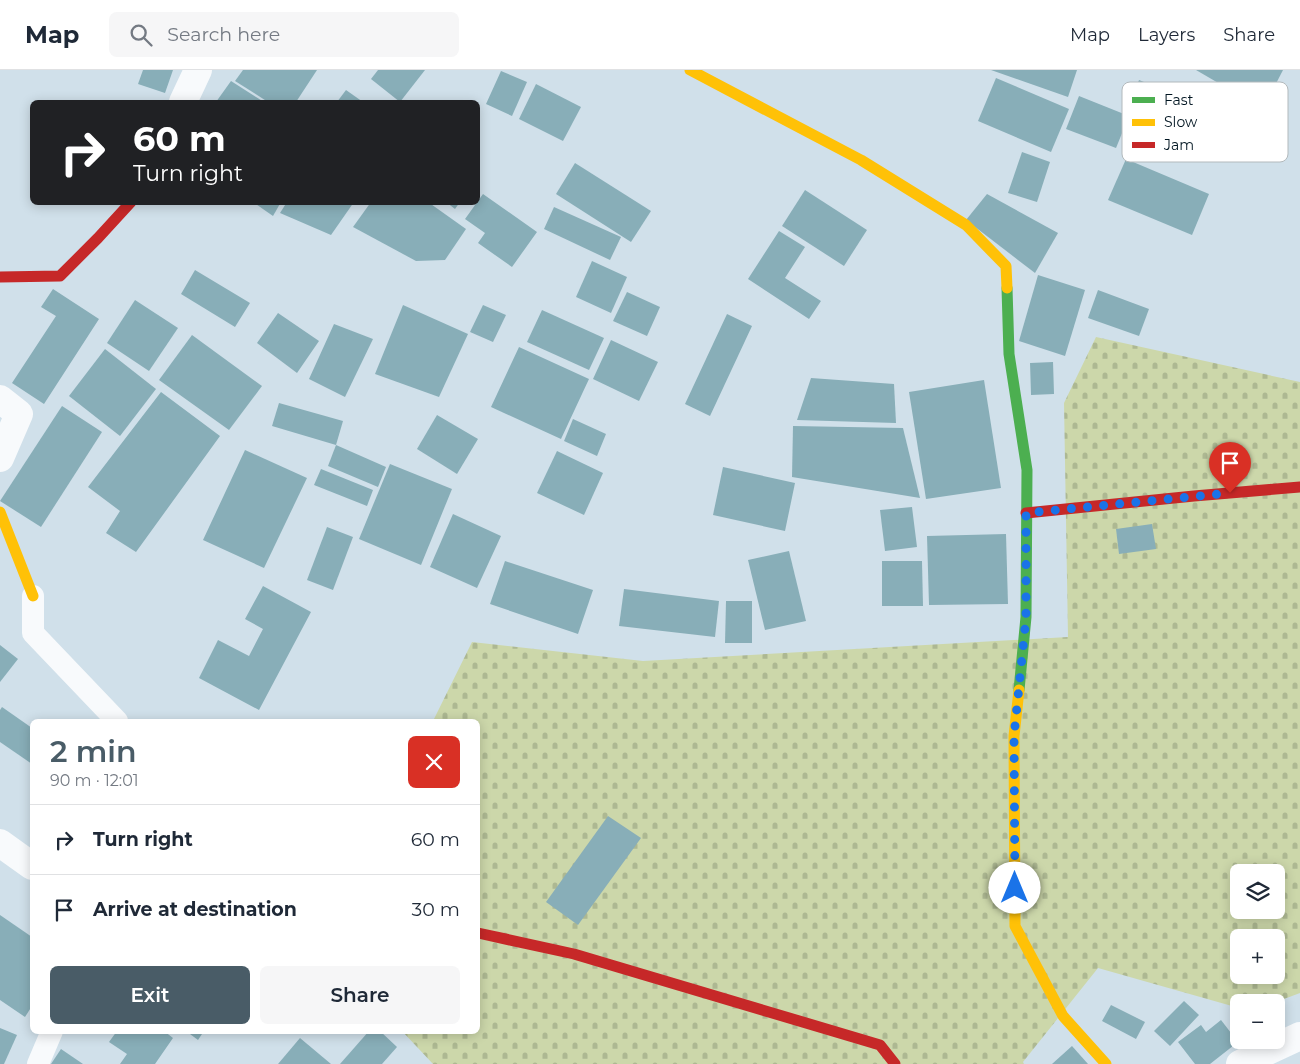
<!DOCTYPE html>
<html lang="en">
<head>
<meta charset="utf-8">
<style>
  :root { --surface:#fff; --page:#f6f6f7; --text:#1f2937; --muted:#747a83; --line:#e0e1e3; --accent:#495c67 }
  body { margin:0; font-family:Montserrat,sans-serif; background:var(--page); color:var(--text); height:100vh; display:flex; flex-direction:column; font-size:19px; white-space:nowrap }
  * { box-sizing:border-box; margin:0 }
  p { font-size:16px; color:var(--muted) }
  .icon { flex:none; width:28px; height:28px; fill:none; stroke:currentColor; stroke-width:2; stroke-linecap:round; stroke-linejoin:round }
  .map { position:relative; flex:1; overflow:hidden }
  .details { position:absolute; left:30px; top:649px; width:450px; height:315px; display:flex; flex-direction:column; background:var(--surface); border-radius:8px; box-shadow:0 2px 12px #0003 }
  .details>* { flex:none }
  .banner { position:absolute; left:30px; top:30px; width:450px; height:105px; border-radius:8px; box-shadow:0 2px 12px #0003; background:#202124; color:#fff; overflow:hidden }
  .tools { position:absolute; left:1230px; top:794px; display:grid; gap:10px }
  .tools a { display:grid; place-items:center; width:55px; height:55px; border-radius:8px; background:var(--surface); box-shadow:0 2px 12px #0003; font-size:25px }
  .pin { position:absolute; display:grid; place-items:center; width:42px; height:42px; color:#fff; margin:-51px -21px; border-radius:50% 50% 50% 0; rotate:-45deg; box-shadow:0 0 5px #0007 }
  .pin .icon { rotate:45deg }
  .me { position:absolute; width:55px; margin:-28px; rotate:0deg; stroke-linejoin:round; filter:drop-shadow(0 0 4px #0008) }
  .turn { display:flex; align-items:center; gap:18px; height:105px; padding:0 20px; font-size:22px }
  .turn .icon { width:65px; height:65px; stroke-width:2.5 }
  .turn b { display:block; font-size:35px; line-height:42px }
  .round { display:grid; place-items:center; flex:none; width:52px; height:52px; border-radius:8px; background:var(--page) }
  .headline { display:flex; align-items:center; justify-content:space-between; height:85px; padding:0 20px }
  h1 { font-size:30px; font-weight:600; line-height:38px; color:var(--accent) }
  .primary-button { display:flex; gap:10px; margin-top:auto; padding:10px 20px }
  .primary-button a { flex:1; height:58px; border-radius:8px; background:var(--accent); color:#fff; font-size:20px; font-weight:600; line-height:58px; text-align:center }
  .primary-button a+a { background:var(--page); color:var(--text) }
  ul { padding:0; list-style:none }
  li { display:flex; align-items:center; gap:15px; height:70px; padding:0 20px; border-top:1px solid var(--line) }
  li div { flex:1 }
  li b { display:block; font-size:19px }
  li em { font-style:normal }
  header { display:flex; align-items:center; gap:30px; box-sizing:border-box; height:70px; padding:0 25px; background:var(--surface); border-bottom:1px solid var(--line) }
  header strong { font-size:24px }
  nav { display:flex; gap:28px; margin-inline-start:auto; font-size:18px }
  .search { width:350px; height:45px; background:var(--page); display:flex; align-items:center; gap:12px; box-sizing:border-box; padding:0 18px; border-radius:8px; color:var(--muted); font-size:19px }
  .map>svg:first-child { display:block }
  .cemetery { fill:url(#cemetery-stones); fill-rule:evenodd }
  .building { fill:#88aeb8 }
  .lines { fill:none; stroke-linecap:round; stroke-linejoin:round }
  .lane { stroke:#f8fafc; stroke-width:22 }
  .street { stroke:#f8fafc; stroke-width:28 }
  .fast { stroke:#4caf50; stroke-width:11 }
  .slow { stroke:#ffc107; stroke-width:11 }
  .jam { stroke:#c62828; stroke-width:11 }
  .route { stroke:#1a73e8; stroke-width:9; stroke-dasharray:0 16.2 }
  .key { fill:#fff; stroke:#b2b9bc; stroke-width:1 }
  .key-label { font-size:14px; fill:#001521 }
</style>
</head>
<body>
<header>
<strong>Map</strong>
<div class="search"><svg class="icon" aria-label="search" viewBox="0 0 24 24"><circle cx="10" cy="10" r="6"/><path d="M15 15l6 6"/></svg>Search here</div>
<nav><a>Map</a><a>Layers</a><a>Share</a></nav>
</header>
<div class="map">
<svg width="1300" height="994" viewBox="0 0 1300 994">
  <defs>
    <pattern id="cemetery-stones" width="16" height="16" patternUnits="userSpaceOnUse" patternTransform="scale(1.25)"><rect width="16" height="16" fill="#ccd7aa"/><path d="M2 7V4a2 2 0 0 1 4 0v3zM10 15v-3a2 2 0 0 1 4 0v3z" fill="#adb892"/></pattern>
  </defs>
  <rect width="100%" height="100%" fill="#d0e0ea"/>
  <path class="cemetery" d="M1096 267 1300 312V923L1276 932H1239V938L1098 898 1023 992 1024 994H433L402 961H478V651H433L472 572 643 591 1068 567 1064 333ZM1239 802H1276V840H1239ZM1239 868H1276V905H1239Z"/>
  <g class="building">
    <polygon points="143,0 173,0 165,23 138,14"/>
    <polygon points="243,0 317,0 296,32 268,32 235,11"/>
    <polygon points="378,0 425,0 400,32 371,9"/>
    <polygon points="991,0 1077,0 1068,27"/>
    <polygon points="1196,0 1283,0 1263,39"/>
    <polygon points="501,1 527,12 512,46 486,34"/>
    <polygon points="996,8 1069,39 1051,82 978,51"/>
    <polygon points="1139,10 1240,50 1228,78 1128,38"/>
    <polygon points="231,11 264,32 216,32"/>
    <polygon points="536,14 581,37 563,71 519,49"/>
    <polygon points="346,20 363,32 337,32"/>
    <polygon points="1079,26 1129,46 1116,78 1066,59"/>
    <polygon points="1022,82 1050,92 1037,132 1008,123"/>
    <polygon points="1126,89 1209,124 1192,165 1108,130"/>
    <polygon points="575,93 651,141 631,172 556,124"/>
    <polygon points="805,120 867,160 844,196 782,156"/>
    <polygon points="483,124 537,162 512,197 478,173 485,163 465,149"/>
    <polygon points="987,124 1058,163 1035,203 966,150"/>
    <polygon points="253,132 281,132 273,146"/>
    <polygon points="287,132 354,132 331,165 280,143"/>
    <polygon points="371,132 428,132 466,159 445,190 416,191 353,157"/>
    <polygon points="446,132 460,132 455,139"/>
    <polygon points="554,137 621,167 610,190 544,159"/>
    <polygon points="779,161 805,177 785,208 821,231 809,249 748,209"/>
    <polygon points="592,191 627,207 611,243 576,227"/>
    <polygon points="195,200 250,233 235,257 181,224"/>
    <polygon points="1038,205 1085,220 1065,286 1019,271"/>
    <polygon points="53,219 99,249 44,334 12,313 56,246 41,237"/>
    <polygon points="1098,220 1149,239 1139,266 1088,248"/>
    <polygon points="627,222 660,237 647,266 613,251"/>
    <polygon points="135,230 178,258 149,301 107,273"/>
    <polygon points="403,235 468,264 439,327 375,304"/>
    <polygon points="483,235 506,245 493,272 470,262"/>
    <polygon points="542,240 604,268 589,300 527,272"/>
    <polygon points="278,243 319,271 297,303 257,273"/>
    <polygon points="727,244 752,256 710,346 685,334"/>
    <polygon points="334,254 373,269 345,327 309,309"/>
    <polygon points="192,265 262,316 229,360 159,310"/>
    <polygon points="611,270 658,292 639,331 593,309"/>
    <polygon points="519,277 589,309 561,369 491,337"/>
    <polygon points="105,279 156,319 120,366 69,326"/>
    <polygon points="1053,292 1054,324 1031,325 1030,293"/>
    <polygon points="811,308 894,314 896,353 797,350"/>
    <polygon points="984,310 1001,418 926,429 909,322"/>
    <polygon points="161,322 220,366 136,482 106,463 120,441 88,417"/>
    <polygon points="279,333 343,351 336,375 272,356"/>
    <polygon points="62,336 102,362 41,457 0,431"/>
    <polygon points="437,345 478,369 457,404 417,379"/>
    <polygon points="573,349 606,364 597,386 564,371"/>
    <polygon points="793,356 903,358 920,428 792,407"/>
    <polygon points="336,375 386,397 378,417 328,396"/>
    <polygon points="245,380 307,408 264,498 203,470"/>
    <polygon points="557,381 603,403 584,445 537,423"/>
    <polygon points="390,394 452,419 421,495 359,469"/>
    <polygon points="723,397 795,413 785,461 713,445"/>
    <polygon points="321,399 373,420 367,436 314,415"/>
    <polygon points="912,437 917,477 885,481 880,440"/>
    <polygon points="453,444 501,466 477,518 430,497"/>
    <polygon points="1152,454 1156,479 1119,484 1116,459"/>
    <polygon points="327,457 353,467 333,520 307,510"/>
    <polygon points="1006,464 1008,534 929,535 927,466"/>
    <polygon points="789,481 806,551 765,560 748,490"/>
    <polygon points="505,491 593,520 578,564 490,534"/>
    <polygon points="882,491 922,491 923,536 882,536"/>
    <polygon points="263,516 311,542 259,640 199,608 218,570 249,586 263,559 245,549"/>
    <polygon points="624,519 719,531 715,567 619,556"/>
    <polygon points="726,531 752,531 752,573 725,573"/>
    <polygon points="0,575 18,589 0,612"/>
    <polygon points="2,637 32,658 32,694 0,672 0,640"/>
    <polygon points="608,746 641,768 578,855 546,832"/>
    <polygon points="0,845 32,867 32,936 25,947 0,930"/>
    <polygon points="1184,931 1199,945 1170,976 1154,961"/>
    <polygon points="1111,935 1145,952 1136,969 1102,951"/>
    <polygon points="1221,950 1238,972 1210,994 1195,994 1178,972 1201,955 1206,962"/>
    <polygon points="0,958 17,965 4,994 0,994"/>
    <polygon points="117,961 164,961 173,968 155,994 120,994 127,984 109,972"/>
    <polygon points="186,961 204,961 198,970"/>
    <polygon points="369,961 380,961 397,977 382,994 340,994"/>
    <polygon points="300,968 331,994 278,994"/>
    <polygon points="1072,976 1088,994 1052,994"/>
    <polygon points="61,979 83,994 51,994"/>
  </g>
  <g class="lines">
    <g class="lane">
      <polyline points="33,526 33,563 117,651"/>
      <polyline points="38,994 52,961"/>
    </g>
    <g class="street">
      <polyline points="183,32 198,0"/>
      <polyline points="0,329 19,344 0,388"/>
      <polyline points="0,773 32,796"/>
      <polyline points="1240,994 1300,966"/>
    </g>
    <polyline class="fast" points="1007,218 1009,284 1027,400 1026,547 1019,620"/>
    <g class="slow">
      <polyline points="690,0 861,90 966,155 1006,196 1007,218"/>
      <polyline points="0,442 33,526"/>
      <polyline points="1019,620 1014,666 1015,856 1063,946 1106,994"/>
    </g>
    <g class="jam">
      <polyline points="0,207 60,206 98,168 131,132"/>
      <polyline points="1026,443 1194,426 1300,417"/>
      <polyline points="478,863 574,884 880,975 895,994"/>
    </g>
  </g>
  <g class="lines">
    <polyline class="route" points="1015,818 1014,666 1026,548 1026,443 1230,423"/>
  </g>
  <rect x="1122" y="12" width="166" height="80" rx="8" class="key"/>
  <rect x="1132" y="27" width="23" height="6" fill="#4caf50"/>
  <rect x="1132" y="49" width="23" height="7" fill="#ffc107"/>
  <rect x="1132" y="72" width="23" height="6" fill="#c62828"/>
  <g class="key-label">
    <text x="1164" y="35">Fast</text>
    <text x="1164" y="57">Slow</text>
    <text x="1164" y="80">Jam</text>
  </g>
</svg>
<div class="tools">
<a><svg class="icon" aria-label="layers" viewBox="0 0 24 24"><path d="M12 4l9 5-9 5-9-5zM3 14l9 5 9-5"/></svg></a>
<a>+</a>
<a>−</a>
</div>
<div class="pin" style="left:1230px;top:423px;background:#d93025"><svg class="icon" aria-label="arrive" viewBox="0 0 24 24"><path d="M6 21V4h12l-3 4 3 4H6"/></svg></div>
<svg class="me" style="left:1015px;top:818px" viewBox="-20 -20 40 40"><circle r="19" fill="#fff"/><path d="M0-13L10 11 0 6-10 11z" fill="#1a73e8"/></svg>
<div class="banner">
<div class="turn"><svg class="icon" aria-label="right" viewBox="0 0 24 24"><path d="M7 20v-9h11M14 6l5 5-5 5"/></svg><div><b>60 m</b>Turn right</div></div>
</div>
<section class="details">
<div class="headline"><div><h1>2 min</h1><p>90 m · 12:01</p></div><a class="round" style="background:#d93025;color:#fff"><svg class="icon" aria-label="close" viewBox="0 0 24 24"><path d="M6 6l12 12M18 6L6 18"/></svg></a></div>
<ul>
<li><svg class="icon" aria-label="right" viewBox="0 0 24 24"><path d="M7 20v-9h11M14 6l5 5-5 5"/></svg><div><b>Turn right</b></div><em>60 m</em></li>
<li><svg class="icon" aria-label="arrive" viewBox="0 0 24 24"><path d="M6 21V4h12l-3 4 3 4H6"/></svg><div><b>Arrive at destination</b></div><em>30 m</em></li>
</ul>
<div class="primary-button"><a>Exit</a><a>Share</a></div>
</section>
</div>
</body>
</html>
